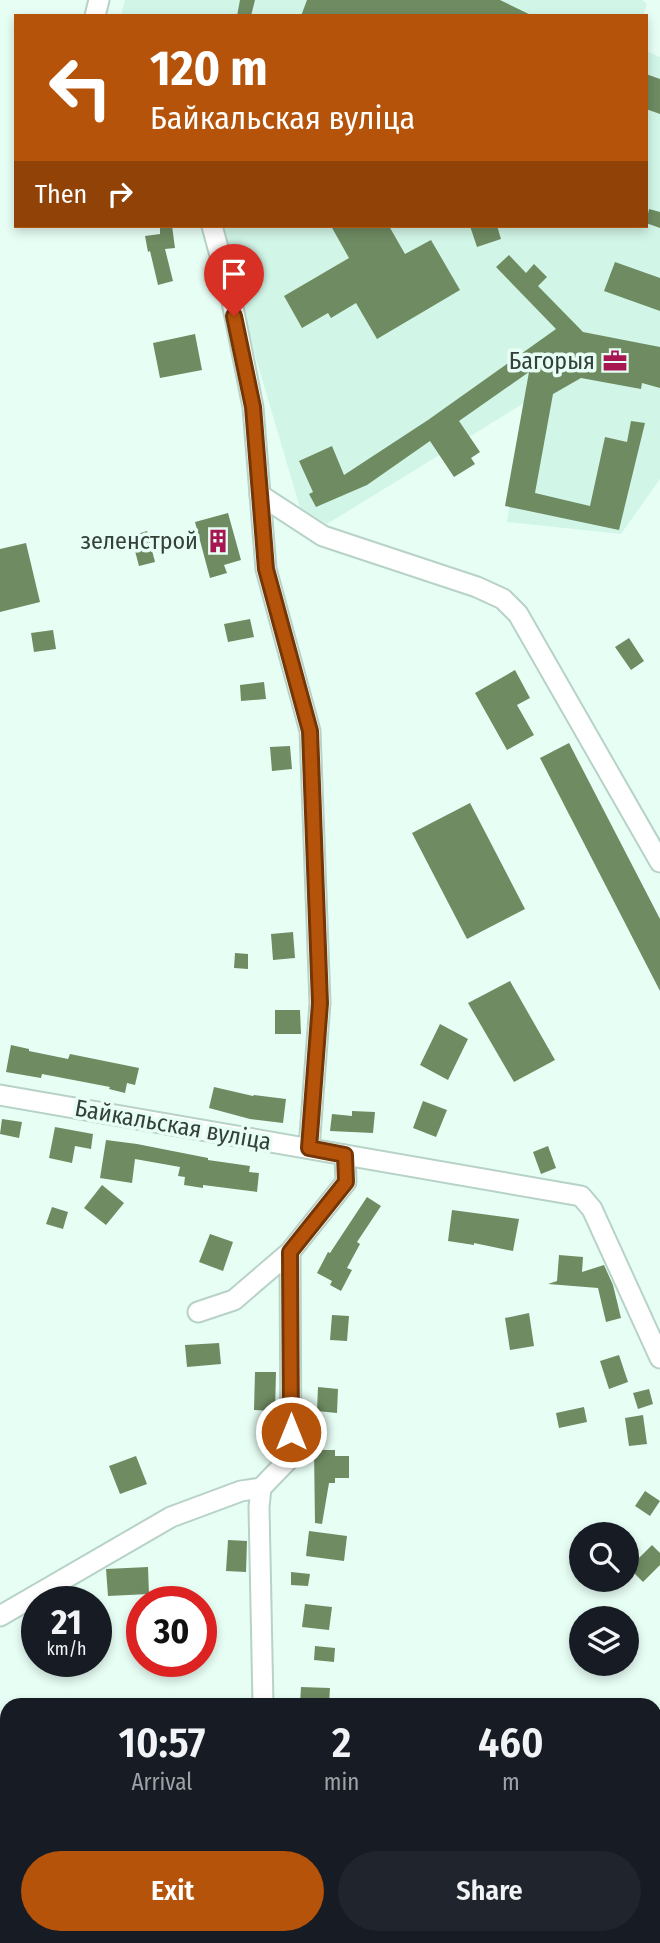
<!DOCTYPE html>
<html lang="en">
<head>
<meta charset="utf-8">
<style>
  :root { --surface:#171b24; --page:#20242c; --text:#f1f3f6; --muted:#9ea1a6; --accent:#b45309 }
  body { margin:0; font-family:"Fira Sans Condensed",sans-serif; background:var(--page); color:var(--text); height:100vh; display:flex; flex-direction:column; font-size:26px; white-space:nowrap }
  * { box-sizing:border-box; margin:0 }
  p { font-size:23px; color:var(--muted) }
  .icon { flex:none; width:38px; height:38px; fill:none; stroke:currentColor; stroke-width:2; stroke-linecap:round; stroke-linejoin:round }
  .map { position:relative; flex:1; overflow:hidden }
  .panel { position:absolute; left:0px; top:1698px; width:662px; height:247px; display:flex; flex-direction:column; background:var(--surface); border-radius:21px 21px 0 0; box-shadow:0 4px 10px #0003 }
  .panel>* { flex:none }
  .hud { position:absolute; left:14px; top:14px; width:634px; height:214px; border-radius:0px; box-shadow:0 4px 10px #0003; background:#b45309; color:#fff; overflow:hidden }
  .tools { position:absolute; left:569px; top:1522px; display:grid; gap:14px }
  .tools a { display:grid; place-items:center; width:70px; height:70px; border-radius:50%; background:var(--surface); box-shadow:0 4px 10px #0003; font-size:35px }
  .speed { position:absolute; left:21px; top:1586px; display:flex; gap:14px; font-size:35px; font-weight:700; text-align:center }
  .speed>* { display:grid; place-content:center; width:91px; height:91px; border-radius:50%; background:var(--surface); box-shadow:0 4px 10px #0003; line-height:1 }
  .speed small { font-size:18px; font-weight:400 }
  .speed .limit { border:10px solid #d22; background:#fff; color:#111 }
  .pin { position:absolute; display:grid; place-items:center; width:60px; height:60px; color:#fff; margin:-72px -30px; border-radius:50% 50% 50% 0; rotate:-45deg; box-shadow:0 0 7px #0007 }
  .pin .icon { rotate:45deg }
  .me { position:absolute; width:77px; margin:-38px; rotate:0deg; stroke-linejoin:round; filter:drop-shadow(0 0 5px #0008) }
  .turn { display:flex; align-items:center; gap:24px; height:147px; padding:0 21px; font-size:32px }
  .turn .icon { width:91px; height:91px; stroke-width:2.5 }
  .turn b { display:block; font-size:49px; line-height:60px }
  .then { display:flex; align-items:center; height:66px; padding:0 21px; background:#0003; gap:14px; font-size:26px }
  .eta { display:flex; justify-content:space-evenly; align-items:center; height:119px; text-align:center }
  .eta b { font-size:42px; font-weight:600; line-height:49px }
  .action { display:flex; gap:14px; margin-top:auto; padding:14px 21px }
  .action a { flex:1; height:80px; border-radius:42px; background:var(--accent); color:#fff; font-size:28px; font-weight:600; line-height:80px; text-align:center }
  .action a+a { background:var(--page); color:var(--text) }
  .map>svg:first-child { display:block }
  .built { fill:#d1f6e7 }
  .building { fill:#6f8b62 }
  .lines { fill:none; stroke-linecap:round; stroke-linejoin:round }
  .minor-casing { stroke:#b7d2c7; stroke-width:23 }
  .secondary-casing { stroke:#b7d2c7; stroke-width:30 }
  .minor { stroke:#fff; stroke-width:19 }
  .secondary { stroke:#cbf8fb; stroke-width:26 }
  .route-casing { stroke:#753606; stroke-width:18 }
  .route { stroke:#b45309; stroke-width:12 }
  .labels { text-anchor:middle; stroke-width:7; stroke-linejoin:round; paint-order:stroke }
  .poi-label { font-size:24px; fill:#35403c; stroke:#e7fef5; text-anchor:end }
  .street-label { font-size:24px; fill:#35403c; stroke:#e7fef5 }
</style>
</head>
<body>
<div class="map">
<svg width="660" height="1943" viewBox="0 0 660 1943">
  <rect width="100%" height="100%" fill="#e7fef5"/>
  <g class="built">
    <polygon points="125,0 642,0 647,4 643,16 121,16"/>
    <polygon points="646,51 660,57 660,479 621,534 507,522 526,402 327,524 300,508 217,226 646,226"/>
  </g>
  <g class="building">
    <polygon points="240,0 255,0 251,16 237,16"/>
    <polygon points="307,0 500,0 533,16 301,16"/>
    <polygon points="646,74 660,79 660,114 646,109"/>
    <polygon points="649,209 660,212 660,228 646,223"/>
    <polygon points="160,226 172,226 175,248 165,249 173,281 158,285 150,251 148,252 145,236 160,234"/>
    <polygon points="331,226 389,226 405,254 431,240 460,290 377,339 356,303 331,318 328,313 302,328 284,296 349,258"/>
    <polygon points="470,226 497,226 501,239 477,247"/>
    <polygon points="509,255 526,273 534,264 547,277 538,286 583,332 660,347 660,388 642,383 641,389 581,378 553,394 535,493 590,506 605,437 627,442 631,421 645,423 619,530 505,506 529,372 459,421 480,452 471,458 475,464 454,477 430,441 367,485 316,507 309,494 313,492 299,461 332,446 344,475 428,420 556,329 496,267"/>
    <polygon points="615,262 660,278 660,311 604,291"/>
    <polygon points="195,334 202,370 160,378 153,343"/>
    <polygon points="228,513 241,560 224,565 227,573 210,578 195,522"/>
    <polygon points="147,531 155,562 139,566 131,536"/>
    <polygon points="26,543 40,602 0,612 0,549"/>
    <polygon points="250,619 254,637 228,642 224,624"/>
    <polygon points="53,630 56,649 34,652 31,633"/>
    <polygon points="629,638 644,661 631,670 615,647"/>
    <polygon points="515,670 530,698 517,705 534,735 507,750 475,693"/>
    <polygon points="264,682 266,699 241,701 240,685"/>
    <polygon points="569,743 660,919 660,991 540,758"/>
    <polygon points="290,746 292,769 272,771 270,747"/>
    <polygon points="470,803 525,909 467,939 412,833"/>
    <polygon points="293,932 295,958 273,960 271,934"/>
    <polygon points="235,953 248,954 248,969 234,968"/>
    <polygon points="510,981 555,1060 514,1082 468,1003"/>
    <polygon points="275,1010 300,1010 301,1034 275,1034"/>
    <polygon points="440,1024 468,1039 448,1080 420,1065"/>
    <polygon points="11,1045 29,1049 29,1051 68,1059 70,1054 139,1068 135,1085 127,1083 125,1093 109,1089 110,1087 42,1074 41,1078 6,1072"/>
    <polygon points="214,1087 253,1096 254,1095 286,1099 283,1123 250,1119 209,1108"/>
    <polygon points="423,1101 447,1110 436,1137 413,1128"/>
    <polygon points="352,1111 375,1112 373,1133 330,1131 332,1114 352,1116"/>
    <polygon points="2,1119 22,1122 19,1138 0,1134"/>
    <polygon points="55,1127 93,1134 91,1149 75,1146 72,1163 49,1158"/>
    <polygon points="106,1140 137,1144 208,1158 208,1160 250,1166 249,1172 259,1173 257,1192 203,1185 203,1188 184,1185 185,1177 178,1176 180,1167 135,1159 132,1183 100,1178"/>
    <polygon points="548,1146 556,1168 541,1174 533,1152"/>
    <polygon points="102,1185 124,1203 106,1225 84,1208"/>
    <polygon points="367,1197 381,1206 357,1242 360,1244 347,1268 352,1270 341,1291 330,1285 332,1281 317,1273 328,1252 330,1253"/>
    <polygon points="52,1207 68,1212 63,1229 46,1224"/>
    <polygon points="452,1210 519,1219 513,1251 474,1243 474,1245 448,1241"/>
    <polygon points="210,1234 233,1242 223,1271 199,1262"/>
    <polygon points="559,1255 583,1257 582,1272 604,1265 613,1285 621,1318 606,1322 598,1288 548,1284 557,1281"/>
    <polygon points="529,1313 534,1346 510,1350 505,1318"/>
    <polygon points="332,1315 349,1316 347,1341 330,1340"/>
    <polygon points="219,1343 221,1364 187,1367 185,1345"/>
    <polygon points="619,1355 628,1382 609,1389 600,1361"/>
    <polygon points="255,1372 276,1372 275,1411 254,1410"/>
    <polygon points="318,1387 338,1389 337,1413 317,1411"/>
    <polygon points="649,1389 653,1404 638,1409 633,1393"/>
    <polygon points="584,1407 587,1422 559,1428 556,1413"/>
    <polygon points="643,1415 647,1444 629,1446 625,1418"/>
    <polygon points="314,1450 335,1450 335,1456 349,1456 349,1478 335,1478 335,1483 329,1483 322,1524 315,1523"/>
    <polygon points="136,1456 147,1484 120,1494 109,1466"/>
    <polygon points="645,1491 660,1501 650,1516 635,1506"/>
    <polygon points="309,1531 347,1536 344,1561 306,1556"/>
    <polygon points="228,1540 247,1541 246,1572 226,1571"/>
    <polygon points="652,1545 660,1553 660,1565 643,1582 629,1568"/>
    <polygon points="148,1567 149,1594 108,1596 106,1569"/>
    <polygon points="291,1572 310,1574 308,1586 291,1585"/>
    <polygon points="305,1604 332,1607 329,1630 302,1627"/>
    <polygon points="315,1646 335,1648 334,1662 314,1660"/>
    <polygon points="301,1687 330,1688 329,1704 300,1704"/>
  </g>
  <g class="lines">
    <g class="minor-casing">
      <g id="minor">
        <polyline points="95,16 99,0"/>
        <polyline points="212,226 230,292 253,407 266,569 310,731 320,1003 309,1148"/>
        <polyline points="260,495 323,536 477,587 503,599 518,614 660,862"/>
        <polyline points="0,1095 581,1196 592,1209 660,1358"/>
        <polyline points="198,1312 234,1300 290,1252 346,1182 345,1155"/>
        <polyline points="261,1488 259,1507 263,1704"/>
        <polyline points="0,1616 171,1517 241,1491 261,1488 291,1457 290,1252"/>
        <polyline points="551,1943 554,1937"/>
      </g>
    </g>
    <g class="secondary-casing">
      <g id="secondary">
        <polyline points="654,1738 660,1727"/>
        <polyline points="654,1925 660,1927"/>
      </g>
    </g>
    <use href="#minor" class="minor"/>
    <use href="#secondary" class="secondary"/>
  </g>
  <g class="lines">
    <g class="route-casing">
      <polyline id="route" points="234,316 253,407 266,569 310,731 320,1003 309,1148 345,1155 346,1182 290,1252 291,1432"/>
    </g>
    <use href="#route" class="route"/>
  </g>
  <defs>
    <g id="office-bare" transform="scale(1.89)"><path d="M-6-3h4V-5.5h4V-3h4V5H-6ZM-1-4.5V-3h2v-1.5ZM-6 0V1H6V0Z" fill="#a81652" stroke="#e7fef5" stroke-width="2.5" paint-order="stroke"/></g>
    <g id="building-bare" transform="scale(1.89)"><path d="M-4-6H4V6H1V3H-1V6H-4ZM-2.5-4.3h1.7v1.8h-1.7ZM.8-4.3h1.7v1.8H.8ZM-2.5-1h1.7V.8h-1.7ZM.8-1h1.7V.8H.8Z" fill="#a81652" stroke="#e7fef5" stroke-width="2.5" paint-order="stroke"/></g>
  </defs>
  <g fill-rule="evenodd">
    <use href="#office-bare" x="615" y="361"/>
    <use href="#building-bare" x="218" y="541"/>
  </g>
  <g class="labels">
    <g class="poi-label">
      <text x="595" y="369">Багорыя</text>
      <text x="198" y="549">зеленстрой</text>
    </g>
    <g class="street-label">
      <text transform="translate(173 1125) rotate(10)" y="8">Байкальская вуліца</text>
    </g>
  </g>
</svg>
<div class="tools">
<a><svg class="icon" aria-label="search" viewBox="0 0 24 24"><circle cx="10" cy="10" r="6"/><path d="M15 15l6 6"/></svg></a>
<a><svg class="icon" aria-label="layers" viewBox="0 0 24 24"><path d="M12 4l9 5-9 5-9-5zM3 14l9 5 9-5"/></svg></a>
</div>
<div class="speed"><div>21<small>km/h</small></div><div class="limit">30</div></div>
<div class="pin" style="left:234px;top:316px;background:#d93025"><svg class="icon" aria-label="arrive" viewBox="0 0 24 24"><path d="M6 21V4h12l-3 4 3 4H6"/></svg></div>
<svg class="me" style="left:291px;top:1432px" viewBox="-20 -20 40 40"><circle r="17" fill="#b45309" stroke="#fff" stroke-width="3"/><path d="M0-11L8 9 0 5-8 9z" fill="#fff"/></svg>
<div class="hud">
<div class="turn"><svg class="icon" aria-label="left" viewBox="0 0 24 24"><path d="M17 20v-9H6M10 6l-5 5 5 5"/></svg><div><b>120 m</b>Байкальская вуліца</div></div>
<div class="then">Then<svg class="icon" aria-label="right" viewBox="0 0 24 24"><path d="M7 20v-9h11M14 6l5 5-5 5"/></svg></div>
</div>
<section class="panel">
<div class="eta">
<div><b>10:57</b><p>Arrival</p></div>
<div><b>2</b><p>min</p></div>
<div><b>460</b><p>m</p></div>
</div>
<div class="action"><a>Exit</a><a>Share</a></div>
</section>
</div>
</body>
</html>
